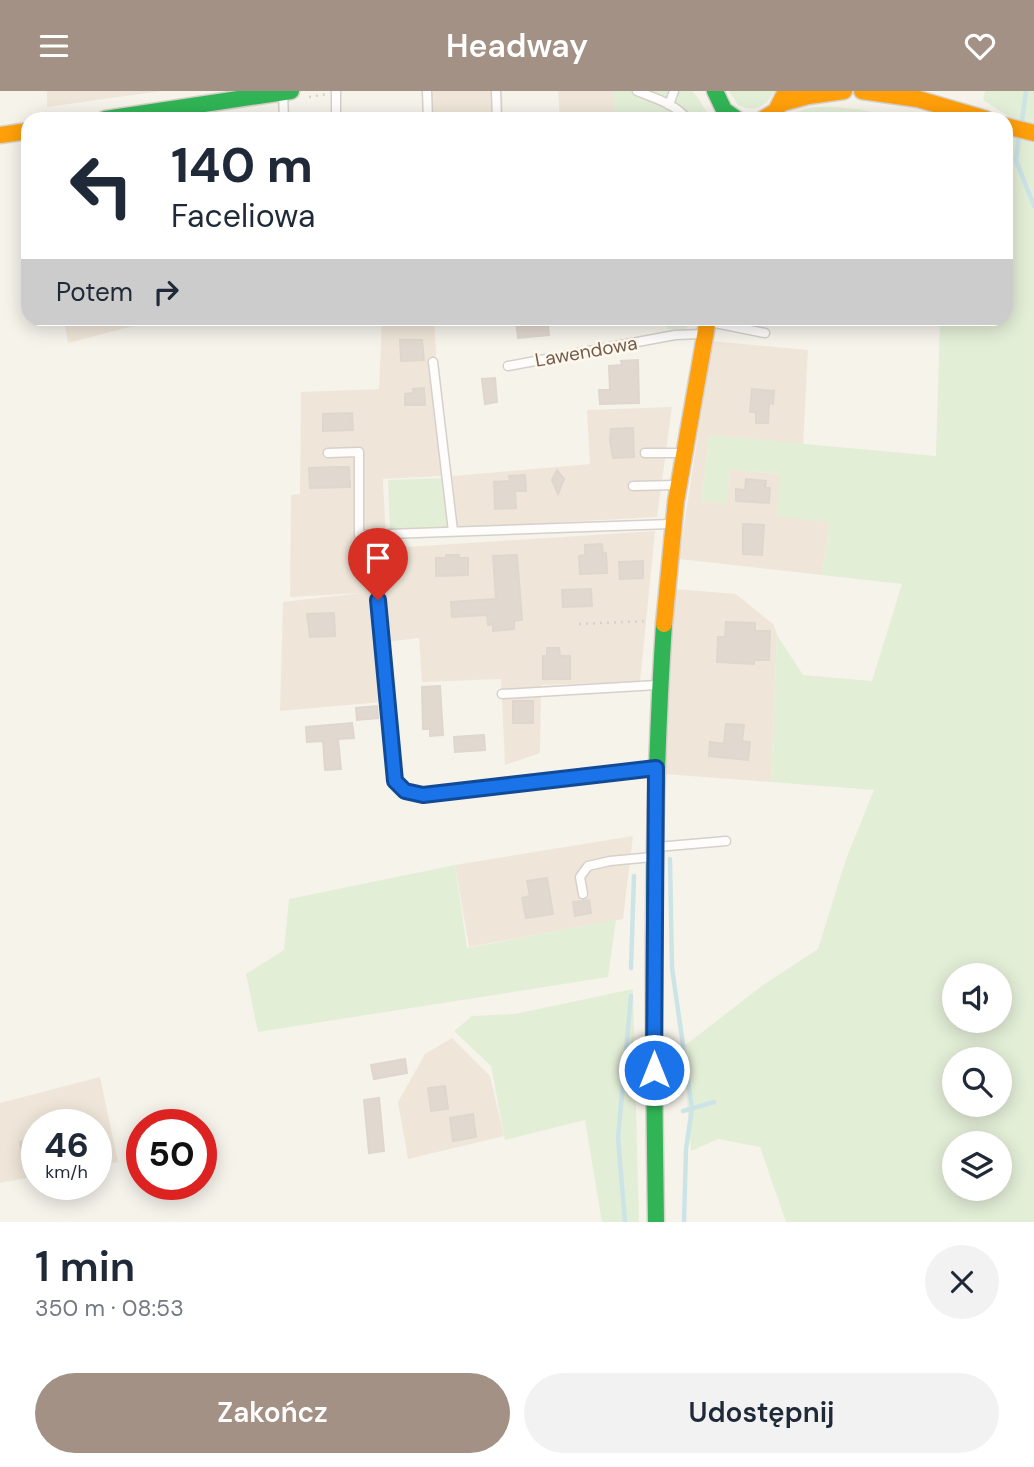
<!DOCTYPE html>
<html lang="pl">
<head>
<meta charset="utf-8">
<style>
  :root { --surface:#fff; --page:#f2f2f3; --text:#1f2937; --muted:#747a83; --accent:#a29184 }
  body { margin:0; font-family:"DM Sans",sans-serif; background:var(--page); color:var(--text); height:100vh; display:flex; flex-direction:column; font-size:26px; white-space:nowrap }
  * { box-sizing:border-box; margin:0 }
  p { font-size:23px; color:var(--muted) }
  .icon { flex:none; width:38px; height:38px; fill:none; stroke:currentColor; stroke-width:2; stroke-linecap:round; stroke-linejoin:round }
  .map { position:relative; height:1131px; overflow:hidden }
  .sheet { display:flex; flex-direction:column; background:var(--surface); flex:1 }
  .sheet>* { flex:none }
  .banner { position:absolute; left:21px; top:21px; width:992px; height:214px; border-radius:21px; box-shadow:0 4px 18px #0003; background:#fff; color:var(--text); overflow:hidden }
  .buttons { position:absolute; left:942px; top:872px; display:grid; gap:14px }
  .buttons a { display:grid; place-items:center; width:70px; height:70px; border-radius:50%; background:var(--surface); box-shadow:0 4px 18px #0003; font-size:35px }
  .speed { position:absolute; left:21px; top:1018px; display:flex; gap:14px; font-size:35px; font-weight:700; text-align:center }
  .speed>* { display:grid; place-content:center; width:91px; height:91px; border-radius:50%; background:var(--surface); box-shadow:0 4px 18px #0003; line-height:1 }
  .speed small { font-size:18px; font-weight:400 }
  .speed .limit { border:10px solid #d22; background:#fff; color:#111 }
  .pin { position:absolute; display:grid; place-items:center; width:60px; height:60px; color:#fff; margin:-72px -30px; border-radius:50% 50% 50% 0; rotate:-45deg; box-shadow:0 0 7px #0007 }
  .pin .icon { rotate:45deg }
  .me { position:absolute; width:77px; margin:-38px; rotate:0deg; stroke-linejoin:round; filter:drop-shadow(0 0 5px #0008) }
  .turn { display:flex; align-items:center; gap:24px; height:147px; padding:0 35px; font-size:32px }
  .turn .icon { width:91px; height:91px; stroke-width:2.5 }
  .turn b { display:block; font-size:49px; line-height:60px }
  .then { display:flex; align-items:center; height:66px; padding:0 35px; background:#0003; gap:14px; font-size:26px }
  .round { display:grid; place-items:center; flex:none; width:74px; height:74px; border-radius:37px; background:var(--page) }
  .overview { display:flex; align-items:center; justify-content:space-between; height:119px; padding:0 35px }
  h1 { font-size:42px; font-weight:600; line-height:52px }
  .cta { display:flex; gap:14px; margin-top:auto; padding:14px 35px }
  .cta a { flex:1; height:80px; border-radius:42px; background:var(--accent); color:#fff; font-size:28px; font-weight:600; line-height:80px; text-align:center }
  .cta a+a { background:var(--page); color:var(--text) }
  header { display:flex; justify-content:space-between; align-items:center; height:91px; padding:0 35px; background:var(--accent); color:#fff; font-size:32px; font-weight:600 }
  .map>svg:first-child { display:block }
  .residential { fill:#efe6d9 }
  .green { fill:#e3eed7; fill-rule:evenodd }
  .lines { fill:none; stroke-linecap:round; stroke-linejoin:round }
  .stream { stroke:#cde4e7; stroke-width:4.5 }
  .building { fill:#e1d9d0; stroke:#dfd6ce; stroke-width:2 }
  .lane-casing { stroke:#d6d0ca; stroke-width:11 }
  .fast-casing { stroke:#d6d0c9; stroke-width:19 }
  .slow-casing { stroke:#d6d0c9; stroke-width:19 }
  .path { stroke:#d8d1cb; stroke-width:2.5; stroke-dasharray:2 5; stroke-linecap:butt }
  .lane { stroke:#fefdfc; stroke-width:8 }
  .fast { stroke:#30b455; stroke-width:16 }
  .slow { stroke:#ff9f0a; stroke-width:16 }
  .route-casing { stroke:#114b97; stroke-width:18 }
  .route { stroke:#1a73e8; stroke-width:12 }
  .labels { text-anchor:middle; stroke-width:5; stroke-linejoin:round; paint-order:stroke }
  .street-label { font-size:19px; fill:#745c4c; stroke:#fef8ee }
</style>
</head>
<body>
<header><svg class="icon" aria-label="menu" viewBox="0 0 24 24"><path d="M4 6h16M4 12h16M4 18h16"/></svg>Headway<svg class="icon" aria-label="heart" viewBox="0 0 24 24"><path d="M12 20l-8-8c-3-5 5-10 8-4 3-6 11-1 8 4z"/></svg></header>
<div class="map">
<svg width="1034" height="1131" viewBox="0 0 1034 1131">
  <rect width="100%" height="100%" fill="#f6f3eb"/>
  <g class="residential">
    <polygon points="47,0 161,0 47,16"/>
    <polygon points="435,0 502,0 503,28 423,28 422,3"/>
    <polygon points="558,0 614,0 615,28 560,28"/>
    <polygon points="64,228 152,228 152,230 68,252"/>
    <polygon points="382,228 434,228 443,385 383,388 388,492 392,457 655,440 640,591 541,594 540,662 505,674 501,588 422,591 419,547 386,551 381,611 280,620 283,511 362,502 290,506 291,404 300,403 301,301 379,298"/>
    <polygon points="712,250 808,259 803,355 709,344 702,410 726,412 730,378 780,383 830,431 822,484 679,468"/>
    <polygon points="672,316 657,426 457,437 452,385 590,373 587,319"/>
    <polygon points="675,498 736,503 774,534 777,544 771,691 664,683"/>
    <polygon points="633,745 623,828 469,856 455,774"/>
    <polygon points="452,947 490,985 504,1045 408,1068 398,1011 425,963"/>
    <polygon points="100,986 118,1071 96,1075 96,1034 37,1034 37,1085 0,1092 0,1012"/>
  </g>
  <g class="green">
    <polygon points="614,0 692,0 698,7 711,28 615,28"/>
    <path d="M729 0H775C766 15 756 22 738 14Z"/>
    <polygon points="985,0 1034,0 1034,34 1011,27 983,9"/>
    <path d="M834 16 857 18 906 28H789C802 15 817 16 834 16Z"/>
    <path d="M1006 45 1034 52V1131H786L760 1056 718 1048 691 1060 683 956 763 894 818 858 846 768 874 699 771 691 777 544 803 584 872 590 902 493 822 484 830 431 776 425 780 383 730 378 726 413 702 410 709 344 936 365 940 228H1006ZM954 884H999V929H954ZM954 968H999V1013H954ZM954 1052H999V1097H954Z"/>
    <polygon points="668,228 688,228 688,235 686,238 667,238"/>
    <polygon points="445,387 448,437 390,438 388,389"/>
    <polygon points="455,774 467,857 616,829 608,886 258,941 246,883 284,859 289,808"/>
    <polygon points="633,898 639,1131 602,1131 585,1029 505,1049 491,975 454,940 472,925 515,923"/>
  </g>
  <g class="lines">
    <g class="stream">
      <polyline points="1022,30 1026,0"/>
      <polyline points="1019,46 1016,69 1034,115"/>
      <polyline points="670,768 672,877 692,1017 686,1058 684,1131"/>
      <polyline points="631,877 634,785"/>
      <polyline points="683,1020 714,1011"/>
      <polyline points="625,1131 618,1047 631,905"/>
    </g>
  </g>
  <g class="building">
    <polygon points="516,228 547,228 549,244 518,247"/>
    <polygon points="400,249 422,249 424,269 401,270"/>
    <polygon points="638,269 639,312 600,313 599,299 610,299 609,275 622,274 621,270"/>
    <polygon points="495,287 497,311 485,313 482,288"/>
    <polygon points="424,297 425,314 405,314 405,303 413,302 413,298"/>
    <polygon points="752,298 774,300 773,313 769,312 768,332 756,332 756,321 750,321"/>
    <polygon points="352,322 353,339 323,340 323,323"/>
    <polygon points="633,337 634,366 613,367 610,350 611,338"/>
    <polygon points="336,376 349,376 350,396 310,397 309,377"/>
    <polygon points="557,379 564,388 558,403 552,389"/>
    <polygon points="525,384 526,400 515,400 516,417 495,418 494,391 510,390 509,385"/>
    <polygon points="746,388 766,390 765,397 770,397 769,412 736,410 736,398 745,399"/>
    <polygon points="743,433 764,434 762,464 743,463"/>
    <polygon points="602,453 603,462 606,462 607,482 580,483 579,465 585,464 585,454"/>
    <polygon points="370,456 370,464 373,464 374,483 355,484 353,457"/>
    <polygon points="446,464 459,464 459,467 468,467 468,484 436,485 436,467 446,467"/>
    <polygon points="517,464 522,529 514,530 514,538 493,540 493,533 488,534 487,524 452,526 451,511 496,508 493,465"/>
    <polygon points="643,470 643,487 620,488 619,471"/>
    <polygon points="591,498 592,515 563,516 562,499"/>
    <polygon points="334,522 335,545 310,546 307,523"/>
    <polygon points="726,531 755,532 755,540 770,540 769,569 754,569 754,573 717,571 718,546 725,546"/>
    <polygon points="547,557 559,557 560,565 570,565 570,588 543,588 543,565 547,565"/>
    <polygon points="440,595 443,644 430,645 430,638 423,638 422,596"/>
    <rect x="513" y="610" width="20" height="22"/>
    <polygon points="377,615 378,627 357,629 356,617"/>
    <polygon points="352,632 354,647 338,648 341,678 325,679 323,650 307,651 306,636"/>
    <polygon points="726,633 744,634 742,650 750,651 748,669 709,665 710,651 724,653"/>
    <polygon points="484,644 485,659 455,661 454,646"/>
    <polygon points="547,787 553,823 526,827 522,807 530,805 527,790"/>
    <polygon points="589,809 591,822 575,825 573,811"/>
    <polygon points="405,968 407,982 374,988 371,974"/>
    <polygon points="445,995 448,1018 431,1020 428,997"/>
    <polygon points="379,1007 384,1060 369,1062 364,1009"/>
    <polygon points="473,1023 476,1046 453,1050 450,1027"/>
    <polygon points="36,1048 37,1070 24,1072 20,1051"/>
  </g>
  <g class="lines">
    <g class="lane-casing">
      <g id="lane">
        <polyline points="336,0 336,28"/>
        <polyline points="427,0 428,28"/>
        <polyline points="496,0 497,28"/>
        <path d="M637 0C654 7 676 13 687 28"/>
        <polyline points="283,3 284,28"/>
        <polyline points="669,14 674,0"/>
        <polyline points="710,231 765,242"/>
        <polyline points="433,271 453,440"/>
        <polyline points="508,275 675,244 702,243"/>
        <polyline points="328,362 359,361 359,444 670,433"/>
        <polyline points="645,362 681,362"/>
        <polyline points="633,395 676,394"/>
        <polyline points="378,509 395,690 405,700 423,704 653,677"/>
        <polyline points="502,603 657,594"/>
        <polyline points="657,756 726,750"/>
        <polyline points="583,803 580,786 588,775 610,770 652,766"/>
      </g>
    </g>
    <g class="fast-casing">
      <g id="fast">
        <polyline points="715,0 724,19 737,28"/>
        <polyline points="105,28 291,0"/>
        <path d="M656 1131C653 931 651 732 664 533"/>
      </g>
    </g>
    <g class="slow-casing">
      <g id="slow">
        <polyline points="862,0 918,8 986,28"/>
        <polyline points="782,12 808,5 844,0"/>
        <polyline points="763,28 776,20 786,0"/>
        <polyline points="1006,35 1034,42"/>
        <polyline points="0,44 28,40"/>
        <polyline points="664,533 676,410 708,228"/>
      </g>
    </g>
    <g class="path">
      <polyline points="309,6 327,3"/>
      <polyline points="579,533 647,530"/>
    </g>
    <use href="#lane" class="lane"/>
    <use href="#fast" class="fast"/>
    <use href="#slow" class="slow"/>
  </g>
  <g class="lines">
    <g class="route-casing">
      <polyline id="route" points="378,509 395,690 405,700 423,704 656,677 654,979"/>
    </g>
    <use href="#route" class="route"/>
  </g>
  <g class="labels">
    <g class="street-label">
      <text transform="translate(586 260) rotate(-10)" y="7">Lawendowa</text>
    </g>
  </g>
</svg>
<div class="buttons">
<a><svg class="icon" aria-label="sound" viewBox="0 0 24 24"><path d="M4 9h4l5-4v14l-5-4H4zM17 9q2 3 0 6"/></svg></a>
<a><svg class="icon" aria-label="search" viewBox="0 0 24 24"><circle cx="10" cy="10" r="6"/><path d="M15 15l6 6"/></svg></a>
<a><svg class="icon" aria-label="layers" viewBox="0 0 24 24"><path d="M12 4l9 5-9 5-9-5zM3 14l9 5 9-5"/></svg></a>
</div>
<div class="speed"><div>46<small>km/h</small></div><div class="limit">50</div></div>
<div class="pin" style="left:378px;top:509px;background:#d93025"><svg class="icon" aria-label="arrive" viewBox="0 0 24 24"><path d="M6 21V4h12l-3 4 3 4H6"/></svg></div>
<svg class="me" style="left:654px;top:979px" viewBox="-20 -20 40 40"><circle r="17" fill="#1a73e8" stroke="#fff" stroke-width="3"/><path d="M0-11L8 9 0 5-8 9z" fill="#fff"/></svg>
<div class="banner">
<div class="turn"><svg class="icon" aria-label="left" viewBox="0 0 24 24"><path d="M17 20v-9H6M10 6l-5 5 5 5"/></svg><div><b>140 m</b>Faceliowa</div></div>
<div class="then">Potem<svg class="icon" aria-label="right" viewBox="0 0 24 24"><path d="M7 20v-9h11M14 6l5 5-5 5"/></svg></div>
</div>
</div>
<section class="sheet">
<div class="overview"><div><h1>1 min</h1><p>350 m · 08:53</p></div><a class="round"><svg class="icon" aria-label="close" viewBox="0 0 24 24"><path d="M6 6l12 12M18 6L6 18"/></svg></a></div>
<div class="cta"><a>Zakończ</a><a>Udostępnij</a></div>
</section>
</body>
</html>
